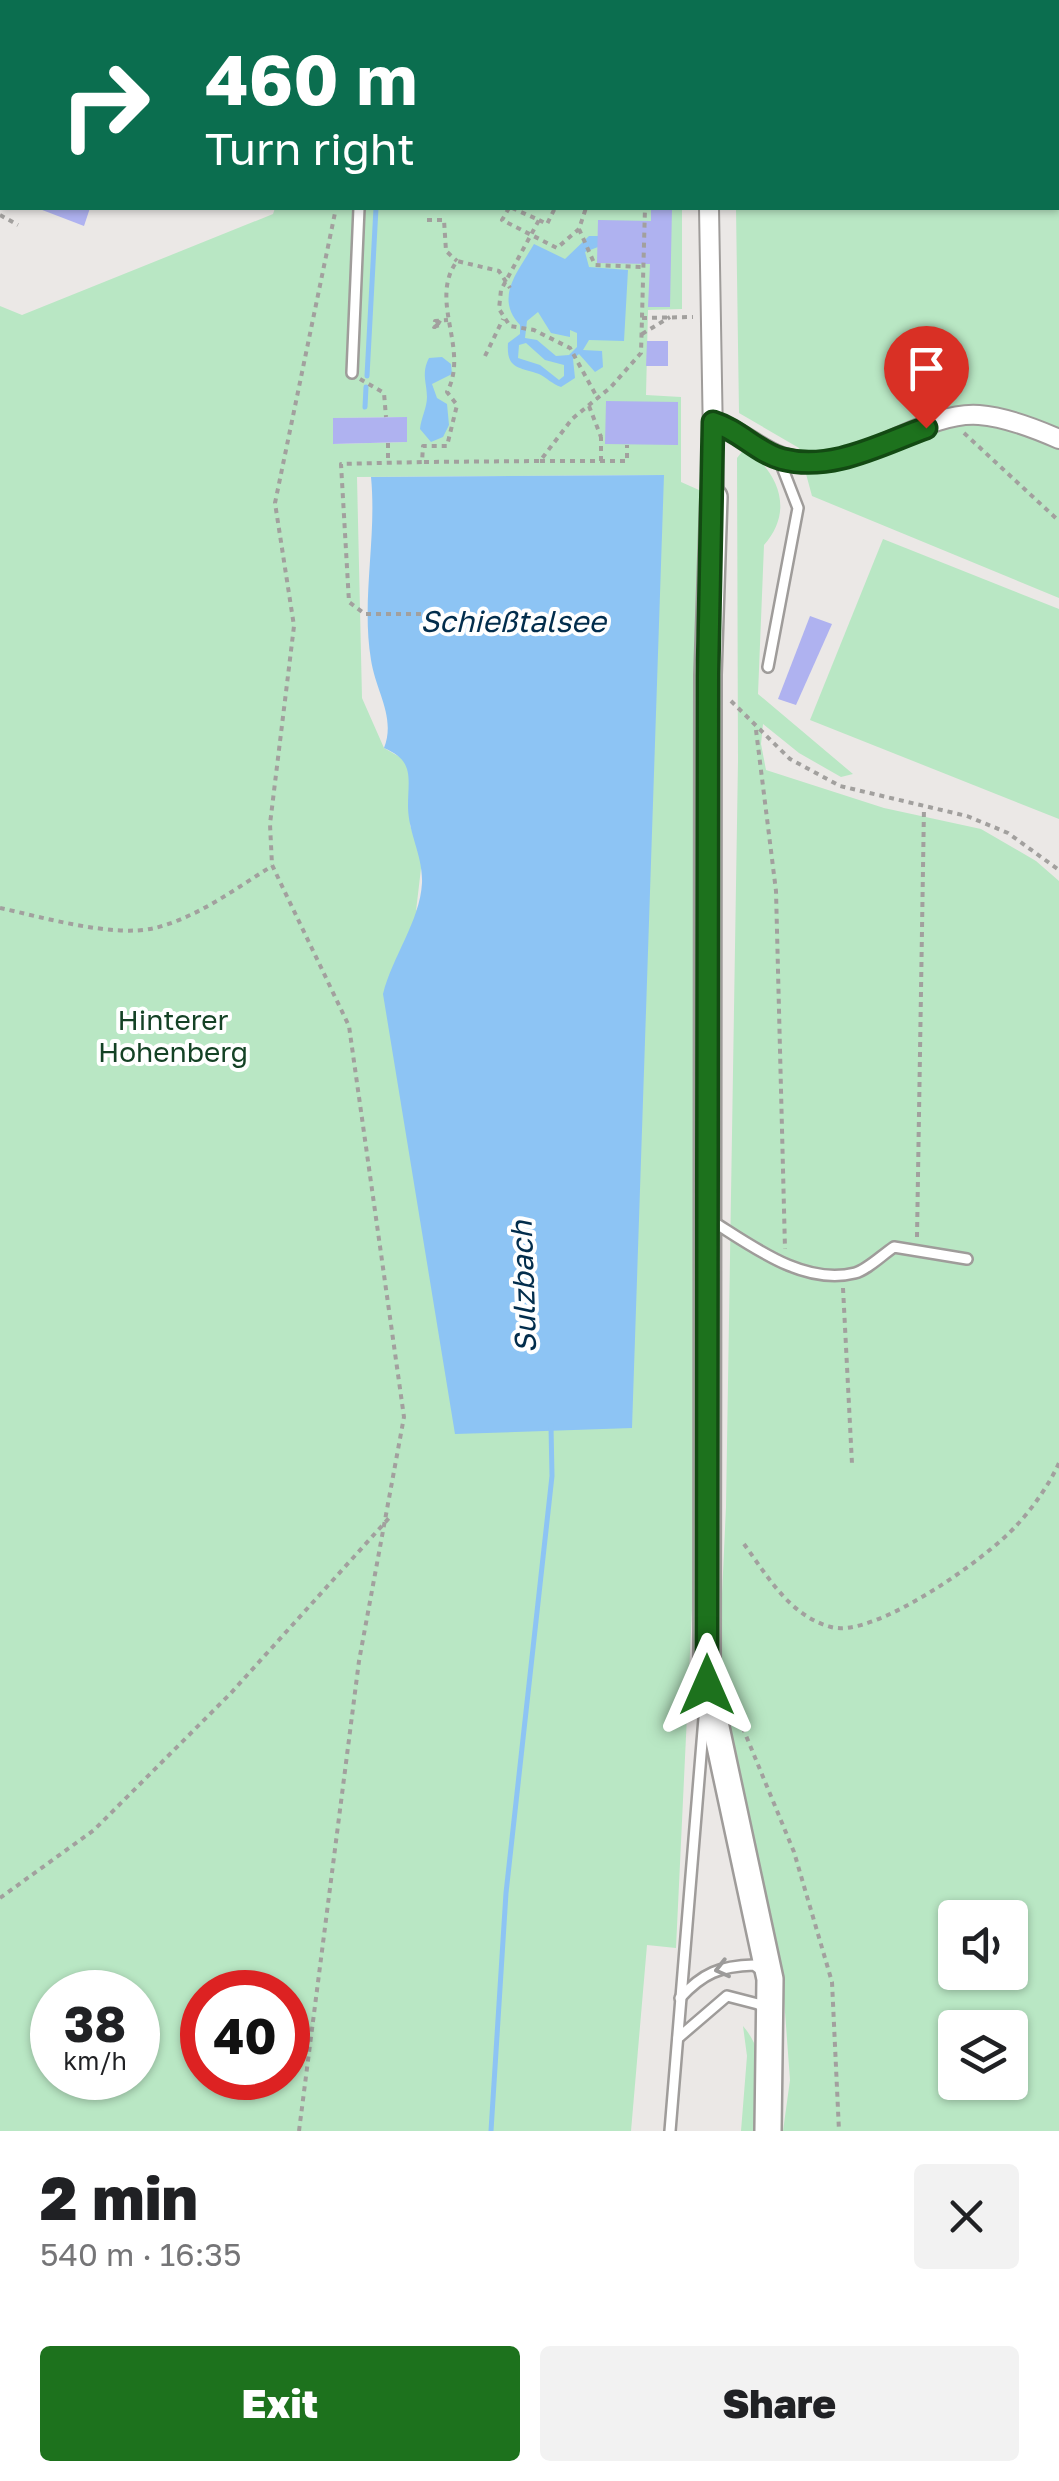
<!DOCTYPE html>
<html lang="en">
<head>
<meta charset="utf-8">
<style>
  :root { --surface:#fff; --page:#f2f2f2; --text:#202124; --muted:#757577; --accent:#1d721d }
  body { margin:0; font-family:"Golos Text",sans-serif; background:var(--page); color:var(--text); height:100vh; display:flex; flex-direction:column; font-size:38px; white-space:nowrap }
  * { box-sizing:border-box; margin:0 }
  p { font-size:32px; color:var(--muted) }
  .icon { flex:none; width:55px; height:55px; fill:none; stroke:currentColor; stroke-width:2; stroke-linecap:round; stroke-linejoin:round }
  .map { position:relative; height:2131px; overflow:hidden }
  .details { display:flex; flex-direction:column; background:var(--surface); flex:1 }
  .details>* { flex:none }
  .hud { position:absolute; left:0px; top:0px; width:1060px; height:210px; box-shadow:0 2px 8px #0004; background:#0b6e4f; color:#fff; overflow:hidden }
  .tools { position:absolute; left:938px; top:1900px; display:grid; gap:20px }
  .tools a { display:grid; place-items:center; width:90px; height:90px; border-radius:10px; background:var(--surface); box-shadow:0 2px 8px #0004; font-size:50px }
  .speed { position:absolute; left:30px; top:1970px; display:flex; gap:20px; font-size:50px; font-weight:700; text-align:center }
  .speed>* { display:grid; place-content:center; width:130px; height:130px; border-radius:50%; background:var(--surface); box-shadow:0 2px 8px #0004; line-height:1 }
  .speed small { font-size:25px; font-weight:400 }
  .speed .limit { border:15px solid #d22; background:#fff; color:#111 }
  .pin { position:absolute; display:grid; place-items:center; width:85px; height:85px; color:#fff; margin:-102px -42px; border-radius:50% 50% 50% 0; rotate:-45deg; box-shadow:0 0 10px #0007 }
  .pin .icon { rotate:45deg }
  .me { position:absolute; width:110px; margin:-55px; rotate:0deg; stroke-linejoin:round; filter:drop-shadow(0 0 8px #0008) }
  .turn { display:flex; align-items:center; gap:35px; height:210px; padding:0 40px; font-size:45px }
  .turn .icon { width:130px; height:130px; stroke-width:2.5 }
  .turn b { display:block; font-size:70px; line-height:85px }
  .round { display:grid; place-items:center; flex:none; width:105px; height:105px; border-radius:10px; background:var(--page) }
  .headline { display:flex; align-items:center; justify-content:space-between; height:170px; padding:0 40px }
  h1 { font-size:60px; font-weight:800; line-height:75px }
  .cta { display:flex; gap:20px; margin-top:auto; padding:20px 40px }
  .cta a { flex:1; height:115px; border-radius:10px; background:var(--accent); color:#fff; font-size:40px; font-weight:800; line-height:115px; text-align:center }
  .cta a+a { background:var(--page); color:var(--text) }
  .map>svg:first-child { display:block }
  .green { fill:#b9e7c4; fill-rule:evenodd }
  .water { fill:#8dc4f4; fill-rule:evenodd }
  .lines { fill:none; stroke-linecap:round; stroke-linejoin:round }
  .stream { stroke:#8dc4f4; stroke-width:5 }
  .building { fill:#afb2f0 }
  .lane-casing { stroke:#9f9c9a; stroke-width:14 }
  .street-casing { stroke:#9f9c9a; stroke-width:22 }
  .secondary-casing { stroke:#9f9c9a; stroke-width:30 }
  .path { stroke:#a2a09e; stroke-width:4; stroke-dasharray:5 5; stroke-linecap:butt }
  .lane { stroke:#fff; stroke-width:9 }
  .street { stroke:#fff; stroke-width:18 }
  .secondary { stroke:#fff; stroke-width:25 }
  .oneway { stroke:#9c9b9a }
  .route-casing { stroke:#134a13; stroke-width:25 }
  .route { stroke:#1d721d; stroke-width:18 }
  .labels { text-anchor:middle; stroke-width:8; stroke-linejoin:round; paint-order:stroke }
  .park-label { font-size:28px; fill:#144225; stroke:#fff }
  .water-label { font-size:30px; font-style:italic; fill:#022d4c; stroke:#fff }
</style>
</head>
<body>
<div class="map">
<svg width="1059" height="2131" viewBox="0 0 1059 2131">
  <rect width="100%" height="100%" fill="#ebe8e6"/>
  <g class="green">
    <rect x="369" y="0" width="303" height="2"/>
    <polygon points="719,0 1059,0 1059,598 812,496 799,448 739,413 736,208 1058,208 1058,2"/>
    <path d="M275 208H682V309L648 310 646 395 681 397V482L708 494 697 1504 676 1948 647 1945 631 2131H0V306L22 315 273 214ZM407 417V442L334 444V418ZM663 475 416 911 422 860 410 825 411 774 405 760 384 748 362 698 357 477ZM52 1992H138V2078H52ZM202 1992H288V2078H202Z"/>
    <path d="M745 448C778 472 795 510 764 545L758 694 853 774 841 777 799 753 763 724 761 744 766 770 884 808 981 829 1036 861 1059 881V2131H783L790 2080 783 1985 718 1682 726 1507 738 761 737 458ZM955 1918H1010V1972H955ZM955 2028H1010V2082H955Z"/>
    <polygon points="883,539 1059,609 1059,819 810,720"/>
    <path d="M743 2026C770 2057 760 2093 755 2131H741L747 2056Z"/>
  </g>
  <g class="water">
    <path d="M589 236H598V247L585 252 589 267 628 270 624 341 589 340 583 350 602 351 603 367 595 372 579 354 573 359 575 378 561 387C552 384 547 378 539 374 520 367 506 370 508 343L520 334V325C494 297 518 272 534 244L565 259ZM538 312 551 333 570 337V330L577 333V347L569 355 556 356 537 340 525 338 527 321ZM526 343 545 360 564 365V376L559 380 540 365 518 358 519 345Z"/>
    <path d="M442 357 451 364 452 374 432 384 437 398 447 404 449 425 443 437 431 442 420 429C421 418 427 408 427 397 427 383 421 373 429 358Z"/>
    <path d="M664 475 632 1428 455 1434 383 994C392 957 420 921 422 883 423 855 408 833 408 806 408 778 415 761 384 748 396 717 376 692 371 660 361 599 377 538 371 477Z"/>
  </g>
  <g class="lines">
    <g class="stream">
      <polyline points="386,0 387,2"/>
      <polyline points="658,0 659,2"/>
      <polyline points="367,376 376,208"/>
      <polyline points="365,407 366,387"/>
      <polyline points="491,2131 506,1893 552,1476 551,1426"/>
    </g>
  </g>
  <g class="building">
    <polygon points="37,208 90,208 84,226"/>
    <polygon points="651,208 672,208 670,307 648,307 650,264 597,263 598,220 651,221"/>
    <polygon points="647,341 668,341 668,366 646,366"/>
    <polygon points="606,401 678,402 678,445 605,444"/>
    <polygon points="407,417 407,442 333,444 333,418"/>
    <polygon points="810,616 832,624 796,705 778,699"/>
  </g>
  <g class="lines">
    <g class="lane-casing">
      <g id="lane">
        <polyline points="352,2 353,0"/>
        <polyline points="0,107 2,104"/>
        <polyline points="0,137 2,138"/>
        <polyline points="352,373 359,208"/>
        <polyline points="768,667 798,508 779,459"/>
        <path d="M712 1221C752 1246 804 1286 855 1273 867 1270 882 1255 894 1247L967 1259"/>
        <path d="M680 1998C703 1973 720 1966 754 1965L761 1970"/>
        <polyline points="678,2038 727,1996 758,2004 766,2010"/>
        <polyline points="670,2131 704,1718"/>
      </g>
    </g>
    <g class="street-casing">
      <g id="street">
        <polyline points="319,0 319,2"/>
        <polyline points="690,0 691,2"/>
        <polyline points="709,208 714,497"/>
        <path d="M713 422C756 435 768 464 818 462 872 461 927 411 979 415 1006 417 1034 428 1059 439"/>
      </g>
    </g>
    <g class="secondary-casing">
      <polyline id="secondary" points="714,497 708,675 707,1685 770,1979 768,2131"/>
    </g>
    <g class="path">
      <polyline points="99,0 103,2"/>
      <polyline points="586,0 591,2"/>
      <polyline points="650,0 653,2"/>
      <polyline points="116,2 117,0"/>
      <polyline points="234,2 235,0"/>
      <polyline points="561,2 564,0"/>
      <polyline points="509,208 502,220 557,248 579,229 586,208"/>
      <polyline points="512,208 539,220 501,290 499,309 510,326 534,330 570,348 598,399"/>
      <polyline points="0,215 18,225"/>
      <polyline points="427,220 444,220 446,251 457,261"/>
      <polyline points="539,220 547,224 555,208"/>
      <polyline points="579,229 595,265 643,267"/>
      <polyline points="642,318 693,317"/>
      <polyline points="438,324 435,327 437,321 442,324 434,327 435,321 448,320"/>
      <polyline points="642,334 670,317"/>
      <polyline points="485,356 503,319"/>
      <polyline points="360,379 384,393 386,417"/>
      <polyline points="589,406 601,437 605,437"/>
      <polyline points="964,433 1059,521"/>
      <polyline points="388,443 388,463"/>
      <polyline points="540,461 627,461 627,445"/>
      <polyline points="601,461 601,437"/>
      <polyline points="424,462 540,461 572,419 611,387 641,353 645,208"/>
      <path d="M441 614H365L349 602 341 464 422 462 423 446H447L457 405 447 392C470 349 428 301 457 261L499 271 510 288"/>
      <polyline points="731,701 790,759 840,786 967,816 1008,833 1059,870"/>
      <polyline points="756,730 776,891 785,1249"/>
      <path d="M0 908C42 917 113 938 155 928 198 917 235 889 272 866"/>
      <polyline points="917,1237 924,807"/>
      <polyline points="843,1288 852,1464"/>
      <path d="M744 1544C768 1577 790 1616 831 1627 874 1639 987 1558 1016 1526 1032 1509 1049 1485 1059 1463"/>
      <polyline points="735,1709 794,1852 832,1982 839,2131"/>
      <polyline points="0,1898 94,1830 231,1693 389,1518"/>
      <polyline points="299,2131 359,1661 404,1417 349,1026 272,865 270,824 294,626 275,503 336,208"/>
    </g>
    <use href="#lane" class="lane"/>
    <use href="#street" class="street"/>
    <use href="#secondary" class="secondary"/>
  </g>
  <defs><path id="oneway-chevron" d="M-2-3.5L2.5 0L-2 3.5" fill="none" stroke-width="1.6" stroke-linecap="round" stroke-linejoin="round" transform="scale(2.5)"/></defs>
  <use class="oneway" href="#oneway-chevron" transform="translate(722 1969) rotate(166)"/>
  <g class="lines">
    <g class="route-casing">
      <path id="route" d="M707 1685 708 675 713 422C739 430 758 453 782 459 832 472 881 444 926 428"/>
    </g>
    <use href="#route" class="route"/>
  </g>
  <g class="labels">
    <g class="park-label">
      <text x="173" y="1030">Hinterer<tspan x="173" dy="32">Hohenberg</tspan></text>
    </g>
    <g class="water-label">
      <text x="513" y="632">Schießtalsee</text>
      <text transform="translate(524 1287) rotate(-92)" y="10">Sulzbach</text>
    </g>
  </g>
</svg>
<div class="tools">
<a><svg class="icon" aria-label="sound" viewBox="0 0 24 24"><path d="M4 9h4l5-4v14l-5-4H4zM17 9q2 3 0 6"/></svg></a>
<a><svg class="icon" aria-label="layers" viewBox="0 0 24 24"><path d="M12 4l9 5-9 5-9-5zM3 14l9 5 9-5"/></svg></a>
</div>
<div class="speed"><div>38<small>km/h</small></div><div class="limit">40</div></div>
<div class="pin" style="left:926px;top:428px;background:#d93025"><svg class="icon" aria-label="arrive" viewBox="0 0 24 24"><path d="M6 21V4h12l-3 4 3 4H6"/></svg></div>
<svg class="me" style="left:707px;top:1685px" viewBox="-20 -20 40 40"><path d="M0-17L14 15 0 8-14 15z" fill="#1d721d" stroke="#fff" stroke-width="4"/></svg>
<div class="hud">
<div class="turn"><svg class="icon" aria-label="right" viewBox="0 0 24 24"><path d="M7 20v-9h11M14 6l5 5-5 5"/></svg><div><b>460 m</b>Turn right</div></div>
</div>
</div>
<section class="details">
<div class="headline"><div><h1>2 min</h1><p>540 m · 16:35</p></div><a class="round"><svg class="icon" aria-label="close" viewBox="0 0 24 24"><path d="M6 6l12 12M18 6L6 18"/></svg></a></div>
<div class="cta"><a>Exit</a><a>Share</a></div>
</section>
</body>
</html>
